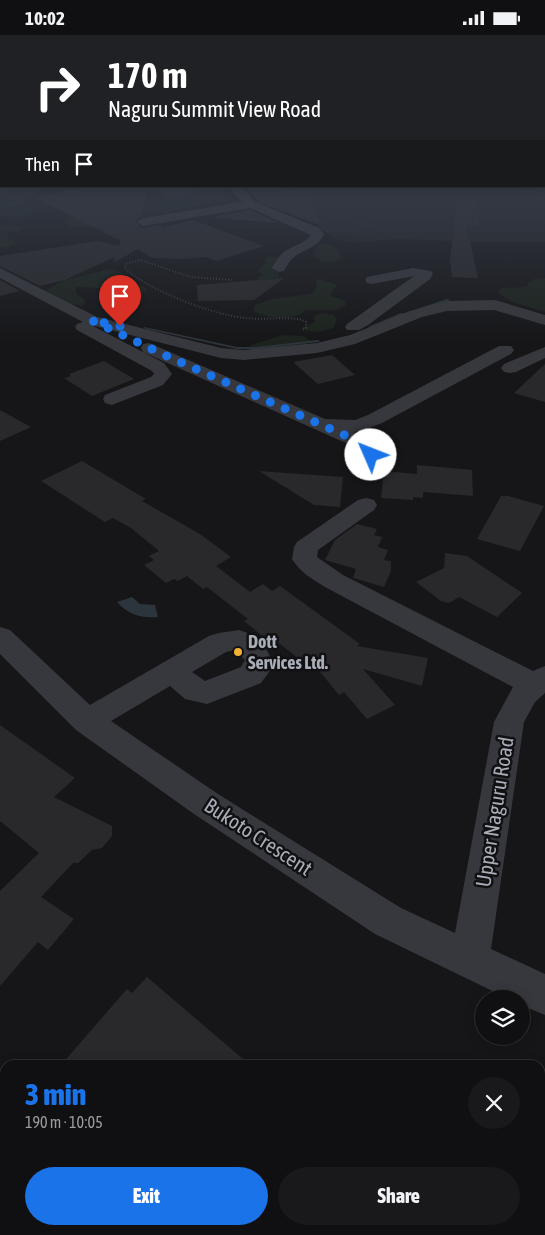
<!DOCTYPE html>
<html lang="en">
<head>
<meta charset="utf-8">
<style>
  :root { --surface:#101012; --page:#19191b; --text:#f1f3f6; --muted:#9c9d9f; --line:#303032; --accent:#1a73e8 }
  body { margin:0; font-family:"Asap Condensed",sans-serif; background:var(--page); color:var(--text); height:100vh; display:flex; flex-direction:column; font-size:19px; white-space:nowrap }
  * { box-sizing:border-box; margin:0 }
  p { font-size:16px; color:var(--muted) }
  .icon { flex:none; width:28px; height:28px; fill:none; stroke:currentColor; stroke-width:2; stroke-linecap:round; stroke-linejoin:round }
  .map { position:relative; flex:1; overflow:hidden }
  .sheet { position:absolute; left:0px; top:1025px; width:545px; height:175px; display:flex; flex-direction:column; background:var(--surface); border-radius:15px 15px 0 0; box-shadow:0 2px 12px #0003,0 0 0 1px var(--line) }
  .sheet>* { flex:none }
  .guide { position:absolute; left:0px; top:0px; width:545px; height:152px; box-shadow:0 2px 12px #0003,0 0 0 1px var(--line); background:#202124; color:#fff; overflow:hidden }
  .buttons { position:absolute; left:475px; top:955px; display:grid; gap:10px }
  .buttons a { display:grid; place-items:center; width:55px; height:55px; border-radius:50%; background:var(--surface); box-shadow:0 2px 12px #0003,0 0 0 1px var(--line); font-size:25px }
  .pin { position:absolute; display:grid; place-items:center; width:42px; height:42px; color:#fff; margin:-51px -21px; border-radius:50% 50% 50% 0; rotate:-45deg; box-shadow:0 0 5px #0007 }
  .pin .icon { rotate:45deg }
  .me { position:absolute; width:55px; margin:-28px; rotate:314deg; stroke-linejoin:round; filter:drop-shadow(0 0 4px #0008) }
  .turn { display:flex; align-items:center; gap:18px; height:105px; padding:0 25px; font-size:22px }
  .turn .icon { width:65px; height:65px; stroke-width:2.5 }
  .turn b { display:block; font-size:35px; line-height:42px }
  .then { display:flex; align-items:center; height:48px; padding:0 25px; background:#0003; gap:10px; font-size:19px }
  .round { display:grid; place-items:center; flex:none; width:52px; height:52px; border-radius:26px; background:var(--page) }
  .summary { display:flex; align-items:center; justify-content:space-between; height:85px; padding:0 25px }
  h1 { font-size:30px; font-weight:800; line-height:38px; color:var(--accent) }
  .action { display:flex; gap:10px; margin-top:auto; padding:10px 25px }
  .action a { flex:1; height:58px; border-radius:30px; background:var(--accent); color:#fff; font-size:20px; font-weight:800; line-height:58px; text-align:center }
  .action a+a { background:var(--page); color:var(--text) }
  .status { display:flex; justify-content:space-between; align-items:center; height:35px; padding:0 25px; background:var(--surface); direction:ltr }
  .status svg { height:14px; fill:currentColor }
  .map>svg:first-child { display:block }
  .built { fill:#222225 }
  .green { fill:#1c231d }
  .water { fill:#2c353c }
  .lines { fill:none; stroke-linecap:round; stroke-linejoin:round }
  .stream { fill:#2c353c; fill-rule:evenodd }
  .building { fill:#29292c }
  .path-far1 { stroke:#3d3f44; stroke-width:1; stroke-dasharray:1 2; stroke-linecap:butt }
  .path { stroke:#3d3f44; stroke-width:2; stroke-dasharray:1 2; stroke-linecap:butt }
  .minor { fill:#37383d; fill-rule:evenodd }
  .route { stroke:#1a73e8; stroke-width:9; stroke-dasharray:0 16.2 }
  .poi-dot { fill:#f2b134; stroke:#111113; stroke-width:2 }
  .labels { text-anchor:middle; stroke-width:5; stroke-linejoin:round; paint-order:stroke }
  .poi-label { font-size:18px; font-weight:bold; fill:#a8adb8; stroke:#111113; text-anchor:start }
  .near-street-label { font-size:21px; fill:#a8adb8; stroke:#111113 }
</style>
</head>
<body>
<div class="status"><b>10:02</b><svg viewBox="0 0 49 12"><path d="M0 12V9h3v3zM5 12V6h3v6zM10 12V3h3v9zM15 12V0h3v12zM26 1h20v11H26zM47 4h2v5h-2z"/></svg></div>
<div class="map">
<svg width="545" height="1200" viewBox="0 0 545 1200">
  <rect width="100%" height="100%" fill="#161618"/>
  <polygon class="built" points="510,151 545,159 545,207 481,207 398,204 357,207 345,206 334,203 315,191 322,191 305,162 287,152"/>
  <g class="green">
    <polygon points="54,151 39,154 39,156 29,160 32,162 20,170 0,174 0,152"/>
    <polygon points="203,151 219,151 223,155 217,159 222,160 230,167 202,168 183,174 96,192 69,192 65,186 72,182 92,178 138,172 168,160 176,162 205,154"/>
    <path d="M14 172H27L32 174 34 178C24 183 11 182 0 181L2 175Z"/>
    <path d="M0 190H15L24 193 18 197H9L7 202 16 207C11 212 7 213 0 212Z"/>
    <path d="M339 197C350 199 364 198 373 206 359 209 344 207 331 202L329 198Z"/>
    <path d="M327 209 339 215V220L343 223C333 228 320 229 313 219L316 217 315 213 319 210Z"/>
    <polygon points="270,221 282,223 276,234 279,237 278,243 262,245 256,244 263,240 258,235 266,228 264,224"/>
    <path d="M111 234 123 238 125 244 123 247 143 251 147 255C130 270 122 257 105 254 96 252 86 253 76 252V258L86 266 83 271 61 267 46 255 65 245Z"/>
    <polygon points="545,243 545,277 510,266 498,258 501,253 527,252 528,248 534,244"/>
    <path d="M320 244 337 250 330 261 344 265 346 270 336 275H306C294 286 267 284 253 276L255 270 272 264 311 259 317 252 316 245Z"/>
    <path d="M322 278 333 280 337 284 334 292C323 297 313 299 301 293L315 287 314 281Z"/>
    <polygon points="283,300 303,301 310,305 303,312 261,316 250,314 251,310"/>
  </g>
  <g class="water">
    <polygon points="140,151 197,151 206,154 176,162"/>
    <path d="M132 562 140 569 155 570 158 582C140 583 129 580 117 567Z"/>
    <polygon points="56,1195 125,1195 122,1200 62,1200"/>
  </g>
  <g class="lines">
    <g class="stream">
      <polygon points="447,264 450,265 420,275 417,274"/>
      <polygon points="401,278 405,279 372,293 368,292"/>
      <polygon points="144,292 237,312 256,312 318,305 320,306 318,307 256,314 237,314 146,294 144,293"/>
    </g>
  </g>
  <g class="building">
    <polygon points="92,151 148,151 142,181 135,186 142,193 160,190 163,192 193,185 264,211 216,226 206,222 183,224 152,223 138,214 113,228 115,222 65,245 40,251 0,231 0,221 98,206 119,211 121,206 36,163"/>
    <polygon points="243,151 280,151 311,164 322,191 261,168"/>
    <polygon points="457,164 460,164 460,167 472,164 479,174 479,191 466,190 478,243 452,242 450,225"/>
    <polygon points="250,175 279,188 216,183 216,181"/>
    <polygon points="284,243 254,265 198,266 197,250"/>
    <polygon points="0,245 20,256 0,261"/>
    <polygon points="332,320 355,340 318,349 293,327"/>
    <polygon points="104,326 134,344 92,361 64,343 71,341 69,339"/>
    <polygon points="545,329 545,367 514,358"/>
    <polygon points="0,375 31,392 0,406"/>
    <polygon points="82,426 146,464 142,466 200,499 231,522 216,531 250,557 263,549 272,556 280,551 360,609 357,611 428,623 422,651 363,634 395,670 367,684 344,657 339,660 308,622 302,626 276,606 271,608 244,586 248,584 207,552 203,554 187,541 178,546 174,544 166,548 144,530 154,525 149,521 159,516 131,493 113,483 105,487 41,446"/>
    <polygon points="417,430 472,435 473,461 423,457 423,463 413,462 413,465 381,463 384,436 417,439"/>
    <polygon points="259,436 343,442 340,472 314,470"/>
    <polygon points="501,461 508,461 544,471 520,516 477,504"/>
    <polygon points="357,489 377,494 374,500 382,502 378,512 388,515 384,525 391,526 391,536 384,552 353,543 356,534 325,525 335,505"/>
    <polygon points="445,518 467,521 522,558 497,582 459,562 449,568 441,566 416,547 444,533"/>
    <polygon points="0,690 75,743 54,762 112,791 112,801 102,813 92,815 78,828 73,828 41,862 74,884 48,915 38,907 0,951 0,856 39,818 0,786"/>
    <polygon points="147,942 250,1030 61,1030 127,954 132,958"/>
  </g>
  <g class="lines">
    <polyline class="path-far1" points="354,187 371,191"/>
    <path class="path" d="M232 245 191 242 140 225 126 229 125 233C147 255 214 280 245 283 263 285 281 282 299 284L306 287V293L302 295"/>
    <g class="minor">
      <rect x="0" y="142" width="1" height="6"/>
      <path d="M228 151H240L255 167 319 193 324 199C318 214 304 213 293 223 289 226 287 231 284 236L279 237 272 233C275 227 279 221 284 217 293 210 305 209 311 200L250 173 143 191 137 187 143 183 242 167Z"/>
      <polygon points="0,233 97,282 221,313 244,315 317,308 350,300 410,276 447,266 495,265 545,280 545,290 494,275 447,276 422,282 355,309 317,318 244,325 221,323 91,290 164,328 172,339 163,350 112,370 105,368 103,364 105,360 151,342 154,339 152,336 77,295 75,292 77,289 83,287 0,243"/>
      <polygon points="413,233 431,236 433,239 430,244 368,290 359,295 347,295 345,292 347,289 414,241 372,249 367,248 365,245 367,242"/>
      <path d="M149 308 325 384 355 385 368 380 499 311H511L514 315 511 319 382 388 364 395 354 397C368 403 377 403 381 420L378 424 371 426 364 424 359 414 143 317 141 313 143 309Z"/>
      <polygon points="545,312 545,323 516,337 510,338 504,337 501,333 504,329"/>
      <path d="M366 463 374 465 377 470 374 475 318 515 317 522 343 540 533 636 545 631V658L535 667 524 687 491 914 545 939V980L521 970V964H509L375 899 194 779 76 695 0 619V592L10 595 90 670 209 601 219 598 239 595 253 600 265 611 274 630 261 648 207 669 185 664 170 651 111 686 218 759 401 873 455 898 494 687 513 652 325 552C312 544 300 537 292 524L294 512 297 507 358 465ZM235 615 245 625 241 632 205 646 192 637 226 617Z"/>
    </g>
  </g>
  <linearGradient id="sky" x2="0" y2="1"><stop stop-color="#0c0c0d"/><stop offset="0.45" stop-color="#363c48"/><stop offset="1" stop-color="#363c48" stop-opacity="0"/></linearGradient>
  <rect width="545" height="307" fill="url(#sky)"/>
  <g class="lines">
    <polyline class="route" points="120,291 91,285 169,322 369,411 371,420"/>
  </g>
  <circle class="poi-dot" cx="238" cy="617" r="5"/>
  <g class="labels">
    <g class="poi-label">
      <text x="248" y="613">Dott<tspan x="248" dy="21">Services Ltd.</tspan></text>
    </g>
    <g class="near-street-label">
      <text transform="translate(495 777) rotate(-81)" y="7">Upper Naguru Road</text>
      <text transform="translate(258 802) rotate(33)" y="7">Bukoto Crescent</text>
    </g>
  </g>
</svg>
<div class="buttons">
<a><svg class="icon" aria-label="layers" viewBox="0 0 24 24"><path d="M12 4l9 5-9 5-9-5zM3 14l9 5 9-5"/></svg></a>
</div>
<div class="pin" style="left:120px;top:291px;background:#d93025"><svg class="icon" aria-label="arrive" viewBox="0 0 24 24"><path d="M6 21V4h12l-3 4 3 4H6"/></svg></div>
<svg class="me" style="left:371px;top:420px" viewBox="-20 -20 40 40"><circle r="19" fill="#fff"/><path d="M0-13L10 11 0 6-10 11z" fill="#1a73e8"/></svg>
<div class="guide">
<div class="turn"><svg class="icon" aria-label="right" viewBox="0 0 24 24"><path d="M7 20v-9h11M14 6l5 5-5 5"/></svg><div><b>170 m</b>Naguru Summit View Road</div></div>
<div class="then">Then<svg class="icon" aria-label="arrive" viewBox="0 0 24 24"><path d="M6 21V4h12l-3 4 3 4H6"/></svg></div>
</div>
<section class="sheet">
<div class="summary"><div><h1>3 min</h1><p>190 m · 10:05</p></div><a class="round"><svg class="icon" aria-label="close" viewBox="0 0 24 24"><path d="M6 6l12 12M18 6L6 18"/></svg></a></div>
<div class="action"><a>Exit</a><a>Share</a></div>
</section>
</div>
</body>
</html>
